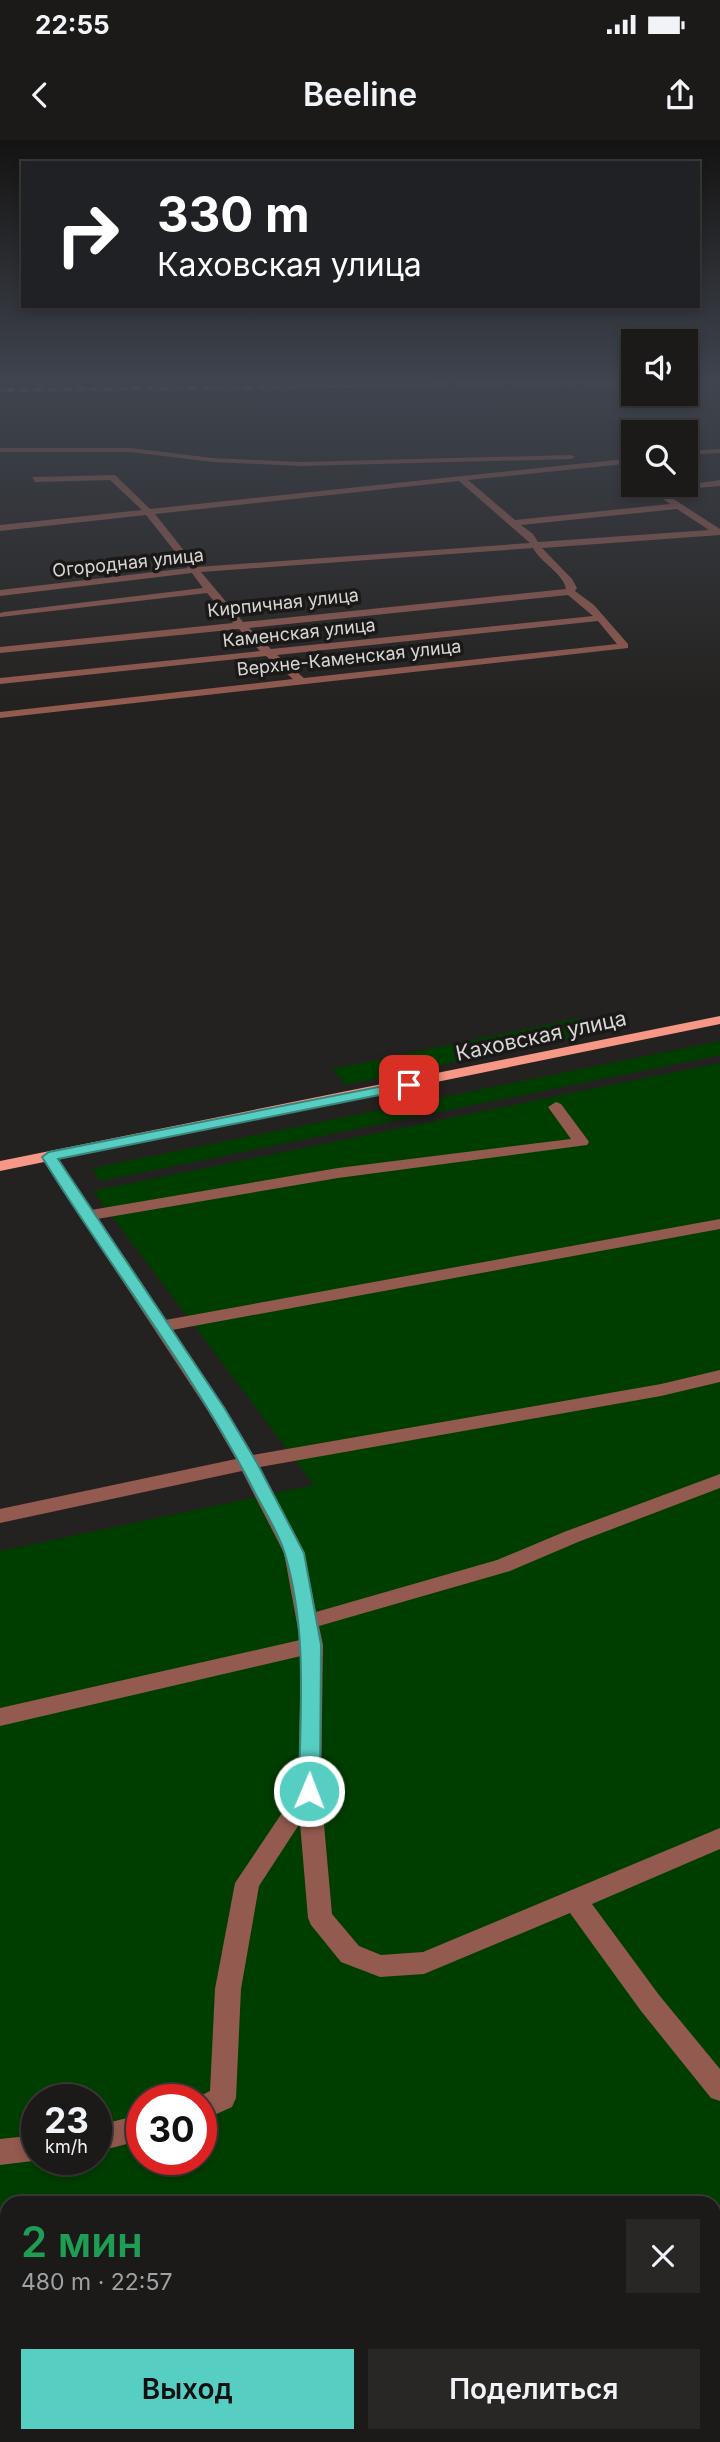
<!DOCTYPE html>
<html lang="ru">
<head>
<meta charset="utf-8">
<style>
  :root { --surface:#1b1a18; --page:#282725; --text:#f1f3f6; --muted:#a0a1a2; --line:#393837; --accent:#57cec2 }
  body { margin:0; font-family:Inter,sans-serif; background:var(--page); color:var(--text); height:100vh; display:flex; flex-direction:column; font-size:26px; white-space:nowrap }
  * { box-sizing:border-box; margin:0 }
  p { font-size:23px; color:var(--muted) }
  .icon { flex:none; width:38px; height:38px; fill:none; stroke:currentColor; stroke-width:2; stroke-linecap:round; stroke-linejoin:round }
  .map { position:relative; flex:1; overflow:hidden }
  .details { position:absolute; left:0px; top:2056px; width:721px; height:247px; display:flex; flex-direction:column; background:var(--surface); border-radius:21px 21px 0 0; box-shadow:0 4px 10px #0003,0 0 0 2px var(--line) }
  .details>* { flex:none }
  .guide { position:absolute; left:21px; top:21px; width:679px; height:147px; border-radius:0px; box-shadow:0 4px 10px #0003,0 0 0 2px var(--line); background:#202124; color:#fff; overflow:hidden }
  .controls { position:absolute; left:621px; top:189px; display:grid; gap:14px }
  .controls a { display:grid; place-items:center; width:77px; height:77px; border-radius:0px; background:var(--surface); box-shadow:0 4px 10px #0003,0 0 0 2px var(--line); font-size:35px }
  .speed { position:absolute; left:21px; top:1944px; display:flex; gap:14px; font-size:35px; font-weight:700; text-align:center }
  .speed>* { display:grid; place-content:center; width:91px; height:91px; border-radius:50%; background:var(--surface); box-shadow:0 4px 10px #0003,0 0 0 2px var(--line); line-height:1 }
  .speed small { font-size:18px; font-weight:400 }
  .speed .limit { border:10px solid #d22; background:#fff; color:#111 }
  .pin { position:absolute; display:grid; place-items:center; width:60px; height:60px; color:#fff; margin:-30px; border-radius:14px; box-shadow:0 4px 10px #0006 }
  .me { position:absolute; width:77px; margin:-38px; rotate:1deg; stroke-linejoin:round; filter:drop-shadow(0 0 5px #0008) }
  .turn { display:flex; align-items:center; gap:24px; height:147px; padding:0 21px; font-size:32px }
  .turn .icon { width:91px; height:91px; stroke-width:2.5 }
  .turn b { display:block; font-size:49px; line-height:60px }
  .round { display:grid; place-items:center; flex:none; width:74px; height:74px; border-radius:0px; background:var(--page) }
  .headline { display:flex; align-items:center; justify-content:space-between; height:119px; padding:0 21px }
  h1 { font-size:42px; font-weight:600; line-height:52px; color:#1e9e55 }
  .cta { display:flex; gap:14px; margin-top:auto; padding:14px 21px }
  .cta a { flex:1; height:80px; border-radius:0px; background:var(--accent); color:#111; font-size:28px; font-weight:600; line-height:80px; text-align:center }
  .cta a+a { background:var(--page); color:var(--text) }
  .status { display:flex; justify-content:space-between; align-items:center; height:49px; padding:0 35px; background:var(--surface); direction:ltr }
  .status svg { height:19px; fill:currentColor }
  header { display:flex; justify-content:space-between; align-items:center; height:91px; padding:0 21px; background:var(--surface); font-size:32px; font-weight:600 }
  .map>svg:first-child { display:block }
  .green { fill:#003e00; fill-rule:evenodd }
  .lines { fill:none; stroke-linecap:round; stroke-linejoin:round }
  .minor { fill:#935a4f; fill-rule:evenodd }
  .major { fill:#f69885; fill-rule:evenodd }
  .rail-casing { stroke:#bebdbc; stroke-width:3.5 }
  .rail { stroke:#1b1917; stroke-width:2.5; stroke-dasharray:7; stroke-linecap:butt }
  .route { fill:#57cec2; stroke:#39867e; stroke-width:2 }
  .labels { text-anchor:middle; stroke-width:7; stroke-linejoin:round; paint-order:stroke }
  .far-street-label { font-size:18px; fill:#d7d6d5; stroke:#1b1917 }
  .street-label { font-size:21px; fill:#d7d6d5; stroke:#1b1917 }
</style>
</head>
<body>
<div class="status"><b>22:55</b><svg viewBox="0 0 49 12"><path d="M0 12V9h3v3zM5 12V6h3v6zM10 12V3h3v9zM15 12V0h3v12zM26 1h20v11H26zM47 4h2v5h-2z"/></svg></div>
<header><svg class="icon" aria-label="back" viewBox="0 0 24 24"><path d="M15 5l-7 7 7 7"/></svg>Beeline<svg class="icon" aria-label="share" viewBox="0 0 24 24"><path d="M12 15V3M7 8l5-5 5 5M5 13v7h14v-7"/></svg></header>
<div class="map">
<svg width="720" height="2302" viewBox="0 0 720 2302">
  <rect width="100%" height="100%" fill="#242220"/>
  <g class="green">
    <polygon points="579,878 593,893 345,945 333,929"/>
    <polygon points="720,901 720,915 99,1041 93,1028"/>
    <path d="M720 923V2302H0V1411L314 1345 93 1051ZM37 1960H96V2020H37ZM142 1960H201V2020H142ZM7 2063H714V2296H7Z"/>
  </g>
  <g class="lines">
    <g class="minor">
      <polygon points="0,308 130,308 213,318 301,322 571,315 575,317 571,319 301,326 213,322 130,312 0,312"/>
      <polygon points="720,309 720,313 686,315 686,311"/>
      <path d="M634 318V323L468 340 515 380 670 364 642 345H686L720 340V346L661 351 720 389V395L542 408 572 439 577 448 575 451 594 465 628 504V508L0 578V572L293 539 266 516 0 544V538L260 511 239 489 0 513V507L233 483 207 453 0 477V473L4 472 203 448 192 433 0 456V450L188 428 146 375 0 391V385L142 370 110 340 35 342 32 337 115 335 150 369ZM459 341 530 403 197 427 155 374ZM677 369 709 390 538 402 533 394 521 385ZM533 408C541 423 564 434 566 449L243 482 201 432ZM568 455 593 476 271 509 249 488ZM598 481 617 504 304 538 277 515Z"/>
      <polygon points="556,962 561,964 587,999 589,1002 587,1005 338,1038 97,1079 165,1180 720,1079 720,1089 172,1190 253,1315 661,1244 720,1230 720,1242 661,1256 260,1327 304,1413 316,1472 497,1420 564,1392 720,1334 720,1348 578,1402 510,1431 319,1486 323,1505 321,1651 332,1774 359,1806 381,1815 423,1812 720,1688 720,1709 592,1764 659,1855 720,1929 720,1961 711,1958 641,1871 570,1773 424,1834 380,1837 341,1822 311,1785 308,1778 300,1683 259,1746 241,1849 236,1958 232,1967 201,1981 201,1960 192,1960 210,1951 215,1849 235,1743 298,1649 301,1516 0,1586 0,1568 300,1500 284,1413 242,1331 0,1383 0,1369 236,1319 208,1271 41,1017 49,1012 55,1014 91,1070 338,1028 571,999 548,967"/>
      <polygon points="142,1974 142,2000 96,2012 96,1986"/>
      <polygon points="37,1995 37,2020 41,2020 0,2025 0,1999"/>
    </g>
    <polygon class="major" points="720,876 720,884 0,1031 0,1021"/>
    <g class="rail-casing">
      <g id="rail">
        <polyline points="686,240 720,240"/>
        <polyline points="0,250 634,243"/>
      </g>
    </g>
    <use href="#rail" class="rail"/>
  </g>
  <linearGradient id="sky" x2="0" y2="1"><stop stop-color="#141312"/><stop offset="0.43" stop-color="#3f444e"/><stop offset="1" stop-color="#3f444e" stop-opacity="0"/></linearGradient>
  <rect width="720" height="562" fill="url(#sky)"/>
  <path class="route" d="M409 941 416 945 414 948 58 1019 225 1269 257 1323 304 1413 321 1505 320 1651 316 1657 309 1660 302 1657 299 1651C300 1572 308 1491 285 1414 278 1390 261 1366 250 1343 191 1229 109 1126 42 1017L49 1012Z"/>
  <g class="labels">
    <g class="far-street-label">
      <text transform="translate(128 423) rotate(-6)" y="6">Огородная улица</text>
      <text transform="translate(283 463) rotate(-6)" y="6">Кирпичная улица</text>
      <text transform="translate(299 493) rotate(-6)" y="6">Каменская улица</text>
      <text transform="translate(349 518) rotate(-6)" y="6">Верхне-Каменская улица</text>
    </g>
    <g class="street-label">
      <text transform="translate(541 896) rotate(-12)" y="7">Каховская улица</text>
    </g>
  </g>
</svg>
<div class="controls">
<a><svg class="icon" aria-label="sound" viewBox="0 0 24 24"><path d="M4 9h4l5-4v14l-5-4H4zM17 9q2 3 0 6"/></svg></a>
<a><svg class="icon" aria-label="search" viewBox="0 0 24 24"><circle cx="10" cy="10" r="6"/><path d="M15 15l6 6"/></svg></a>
</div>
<div class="speed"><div>23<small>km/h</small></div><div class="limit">30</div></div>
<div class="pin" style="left:409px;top:945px;background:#d93025"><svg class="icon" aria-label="arrive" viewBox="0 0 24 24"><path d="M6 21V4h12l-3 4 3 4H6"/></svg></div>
<svg class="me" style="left:309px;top:1651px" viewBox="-20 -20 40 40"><circle r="17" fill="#57cec2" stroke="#fff" stroke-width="3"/><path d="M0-11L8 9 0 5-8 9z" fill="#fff"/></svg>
<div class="guide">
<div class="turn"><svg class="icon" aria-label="right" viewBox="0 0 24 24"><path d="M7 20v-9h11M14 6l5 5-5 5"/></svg><div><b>330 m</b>Каховская улица</div></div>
</div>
<section class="details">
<div class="headline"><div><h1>2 мин</h1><p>480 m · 22:57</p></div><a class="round"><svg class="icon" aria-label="close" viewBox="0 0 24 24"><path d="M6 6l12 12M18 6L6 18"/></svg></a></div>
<div class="cta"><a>Выход</a><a>Поделиться</a></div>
</section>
</div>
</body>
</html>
